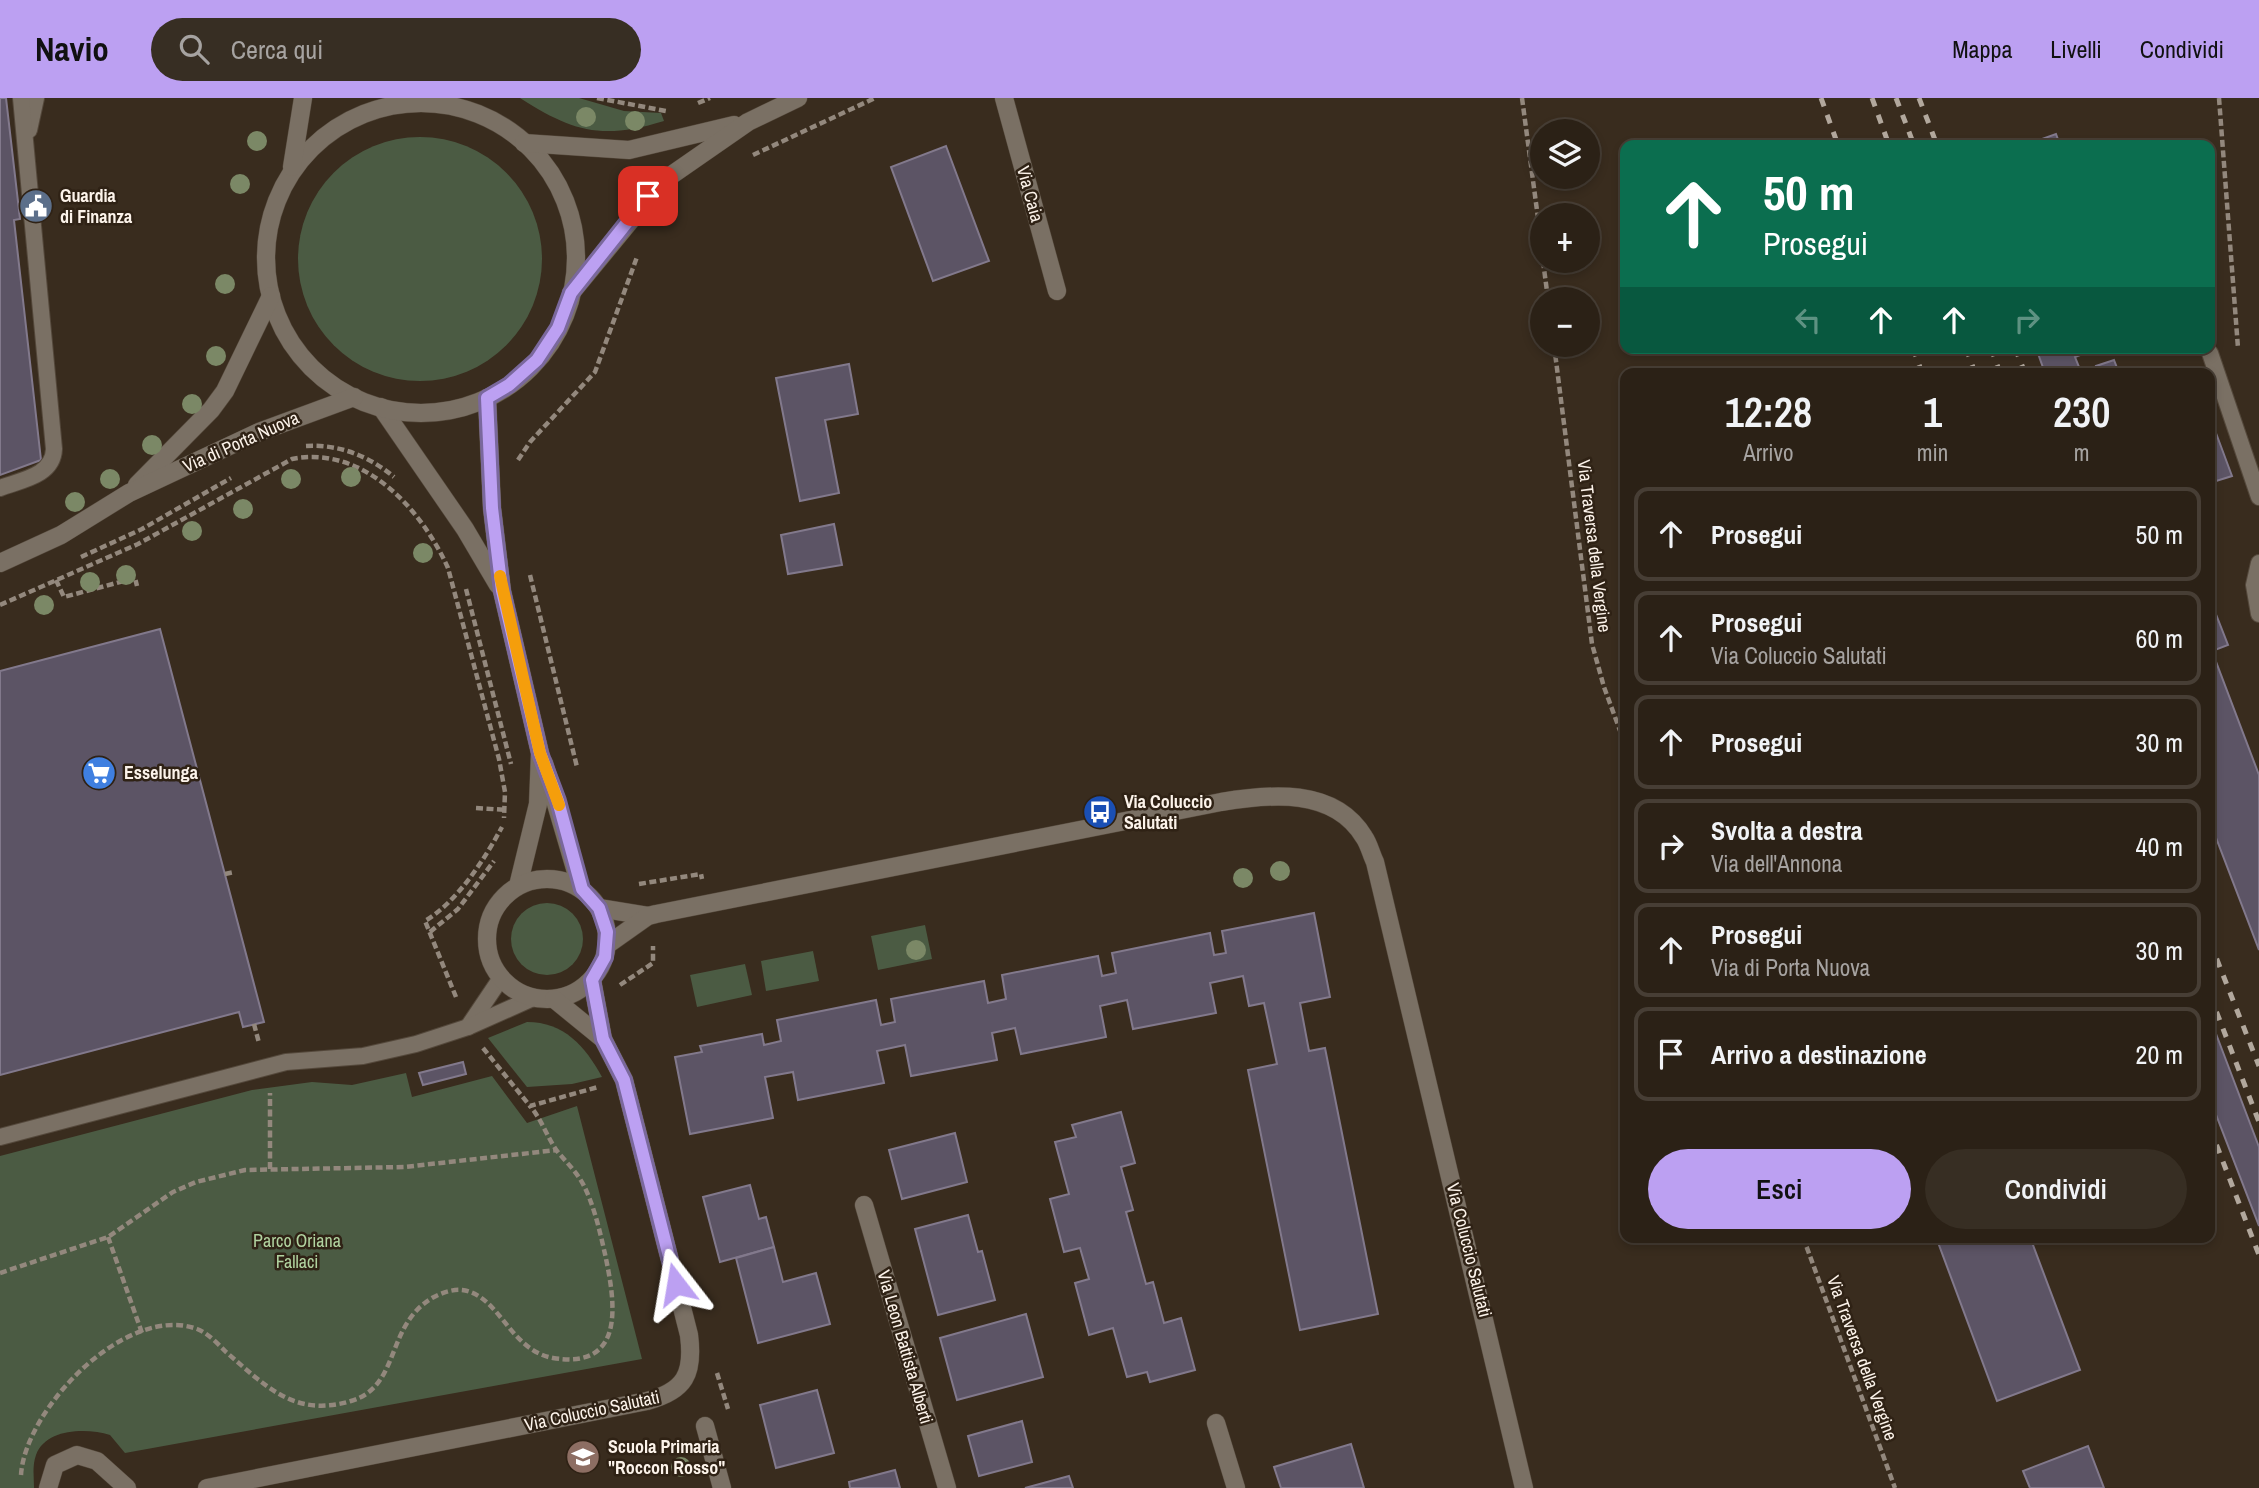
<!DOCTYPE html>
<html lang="it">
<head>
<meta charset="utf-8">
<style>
  :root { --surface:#2b2116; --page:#372e23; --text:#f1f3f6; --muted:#a6a3a1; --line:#473e35; --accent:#bca0f2 }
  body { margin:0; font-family:"Archivo Narrow",sans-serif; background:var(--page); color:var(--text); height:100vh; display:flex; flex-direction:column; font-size:26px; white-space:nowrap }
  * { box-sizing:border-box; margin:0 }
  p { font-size:23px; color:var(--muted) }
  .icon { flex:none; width:38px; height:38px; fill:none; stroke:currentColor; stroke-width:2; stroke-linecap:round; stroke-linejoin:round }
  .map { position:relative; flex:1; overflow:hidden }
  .drawer { position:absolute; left:1620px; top:270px; width:595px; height:875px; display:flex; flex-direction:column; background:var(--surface); border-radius:14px; box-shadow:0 4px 10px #0003,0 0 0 2px var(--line) }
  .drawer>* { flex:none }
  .hud { position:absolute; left:1620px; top:42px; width:595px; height:214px; border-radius:14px; box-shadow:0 4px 10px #0003,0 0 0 2px var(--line); background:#0b6e4f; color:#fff; overflow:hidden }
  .tools { position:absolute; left:1530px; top:21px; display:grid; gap:14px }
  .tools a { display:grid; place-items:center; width:70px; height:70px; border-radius:50%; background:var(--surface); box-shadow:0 4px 10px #0003,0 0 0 2px var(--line); font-size:35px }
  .pin { position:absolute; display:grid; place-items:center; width:60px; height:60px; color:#fff; margin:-30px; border-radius:14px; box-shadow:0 4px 10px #0006 }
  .me { position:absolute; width:77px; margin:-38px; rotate:346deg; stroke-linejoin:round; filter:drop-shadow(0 0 5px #0008) }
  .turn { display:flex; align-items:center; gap:24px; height:147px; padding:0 28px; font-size:32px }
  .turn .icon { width:91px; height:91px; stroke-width:2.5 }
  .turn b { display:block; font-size:49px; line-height:60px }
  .lanes { display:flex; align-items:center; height:66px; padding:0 28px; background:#0003; justify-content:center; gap:35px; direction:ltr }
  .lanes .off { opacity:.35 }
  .eta { display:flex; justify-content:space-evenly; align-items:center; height:119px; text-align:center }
  .eta b { font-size:42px; font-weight:600; line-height:49px }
  .primary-button { display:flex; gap:14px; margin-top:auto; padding:14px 28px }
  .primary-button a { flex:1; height:80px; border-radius:42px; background:var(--accent); color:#111; font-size:28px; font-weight:600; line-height:80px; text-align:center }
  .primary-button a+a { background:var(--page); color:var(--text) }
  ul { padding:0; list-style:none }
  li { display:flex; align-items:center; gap:21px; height:94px; margin:0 14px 10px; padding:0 14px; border:4px solid var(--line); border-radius:14px }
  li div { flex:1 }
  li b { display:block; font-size:26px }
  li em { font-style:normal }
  header { display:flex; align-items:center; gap:42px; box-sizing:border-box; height:98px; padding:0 35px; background:var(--accent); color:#111 }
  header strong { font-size:33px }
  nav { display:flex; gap:38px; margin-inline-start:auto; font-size:24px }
  .search { width:490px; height:63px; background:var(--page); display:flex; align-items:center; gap:18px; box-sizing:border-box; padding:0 24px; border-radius:38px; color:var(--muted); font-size:26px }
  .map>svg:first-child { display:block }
  .green { fill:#4b5b43 }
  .building { fill:#5c5465; stroke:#82798c; stroke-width:2 }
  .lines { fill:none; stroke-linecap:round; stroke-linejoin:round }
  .service-casing { stroke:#54483b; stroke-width:18 }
  .minor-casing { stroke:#54483b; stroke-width:19 }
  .tertiary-casing { stroke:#54483b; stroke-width:19 }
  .path { stroke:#93887d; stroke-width:4.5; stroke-dasharray:7 3.5; stroke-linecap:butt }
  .service { stroke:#7a7064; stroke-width:16 }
  .minor { stroke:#7a7064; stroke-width:18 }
  .tertiary { stroke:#7a7064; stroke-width:18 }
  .rail { stroke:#b2a89d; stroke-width:5; stroke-dasharray:9 9; stroke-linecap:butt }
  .tree { fill:#7b8866 }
  .route-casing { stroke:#7a689d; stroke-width:18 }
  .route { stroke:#bca0f2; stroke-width:12 }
  .slow { stroke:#f59e0b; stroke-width:12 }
  .labels { text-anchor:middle; stroke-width:5; stroke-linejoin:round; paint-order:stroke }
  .street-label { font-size:18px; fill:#fcf3ea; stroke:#2f2215 }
  .poi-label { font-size:18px; font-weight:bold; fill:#fcf3ea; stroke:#2f2215; text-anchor:start }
  .park-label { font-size:18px; fill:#b1d3a0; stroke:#2f2215 }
</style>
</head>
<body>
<header>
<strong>Navio</strong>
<div class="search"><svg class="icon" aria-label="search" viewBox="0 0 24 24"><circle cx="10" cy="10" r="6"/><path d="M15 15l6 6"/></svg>Cerca qui</div>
<nav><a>Mappa</a><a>Livelli</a><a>Condividi</a></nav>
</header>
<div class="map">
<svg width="2259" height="1390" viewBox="0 0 2259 1390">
  <rect width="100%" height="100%" fill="#392c1e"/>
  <g class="green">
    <path d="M520 0H579L624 13 661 15 664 23C602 42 573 34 520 0Z"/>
    <circle cx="420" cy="161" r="122"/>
    <circle cx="547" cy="841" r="36"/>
    <polygon points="925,827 932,861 878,872 871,838"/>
    <polygon points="813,853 819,883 766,893 761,863"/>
    <polygon points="745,866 752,897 697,909 690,877"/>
    <path d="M527 924C564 924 585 948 602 979L572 986 527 989 488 940Z"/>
    <path d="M406 975 412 999 492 978 527 1025 577 1008 642 1261 125 1355 110 1337C87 1330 46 1330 36 1357 32 1368 34 1379 34 1390H0V1058L252 992 312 984 352 987Z"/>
  </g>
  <g class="building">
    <polygon points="0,0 6,0 20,121 14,122 41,362 0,377"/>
    <polygon points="2056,36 2060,47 2025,47"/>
    <polygon points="946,48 989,163 933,183 891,69"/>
    <polygon points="2036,250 2098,250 2075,259 2079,269 2065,275 2045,275"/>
    <polygon points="2114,262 2119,275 2098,275 2096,268"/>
    <polygon points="849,266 858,316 825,322 839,395 800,403 776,280"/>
    <polygon points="2210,319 2232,378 2210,385"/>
    <polygon points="834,426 842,467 788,476 781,437"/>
    <polygon points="2210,501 2228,547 2212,553 2259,677 2259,852 2210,724"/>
    <polygon points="160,531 264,924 243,929 239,914 0,977 0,573"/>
    <polygon points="1314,815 1330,899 1300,905 1309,953 1325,950 1378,1216 1300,1232 1248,972 1277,966 1264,905 1249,908 1243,878 1210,885 1216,915 1133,931 1127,902 1100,908 1106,939 1021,956 1015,930 992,935 997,962 911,978 905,947 877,953 884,985 798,1002 793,974 765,979 773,1020 690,1036 675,959 702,954 700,948 762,936 764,947 781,943 777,922 876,902 881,927 895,924 891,901 984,883 988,905 1006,901 1002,877 1098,858 1102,878 1116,875 1112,855 1210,835 1214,857 1226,855 1222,833"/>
    <polygon points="2210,920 2259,1049 2259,1128 2210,1001"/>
    <polygon points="463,964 466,976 423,987 419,975"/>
    <polygon points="1121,1014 1135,1065 1121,1069 1133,1112 1126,1114 1146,1186 1153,1184 1164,1225 1181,1220 1195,1272 1150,1284 1147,1274 1127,1279 1113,1230 1089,1237 1075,1185 1089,1181 1080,1150 1064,1154 1050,1101 1069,1096 1055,1044 1076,1039 1072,1027"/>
    <polygon points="955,1035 967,1084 902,1101 889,1052"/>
    <polygon points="750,1087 759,1121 766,1119 774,1149 720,1164 703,1099"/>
    <polygon points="968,1117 978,1154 982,1153 995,1202 938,1217 915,1131"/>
    <polygon points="1936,1139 2030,1139 2080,1272 1997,1303"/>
    <polygon points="774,1149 783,1184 816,1175 830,1226 758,1245 736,1160"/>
    <polygon points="1026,1216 1043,1279 957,1302 940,1240"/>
    <polygon points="817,1292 834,1355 776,1370 760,1307"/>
    <polygon points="1022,1323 1032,1364 979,1378 968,1338"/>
    <polygon points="1351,1346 1364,1390 1281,1390 1274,1369"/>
    <polygon points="2088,1348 2104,1390 2030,1390 2023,1373"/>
    <polygon points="895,1372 900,1390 850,1390 849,1384"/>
    <polygon points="1069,1378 1073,1390 1025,1390"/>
  </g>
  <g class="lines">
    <g class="service-casing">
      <g id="service">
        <polyline points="29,32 36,0"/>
        <polyline points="2210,255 2259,399"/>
        <path d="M0 390C21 382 53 378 54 351L21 0"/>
        <polyline points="2259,465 2254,487 2259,516"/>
        <polyline points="468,929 501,880"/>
        <polyline points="0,1039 286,964 363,958 416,946 468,929 533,900"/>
      </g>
    </g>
    <g class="minor-casing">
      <g id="minor">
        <polyline points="1004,0 1057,193"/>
        <polyline points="487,300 492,410 502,493 540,655 538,706 518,788"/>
        <polyline points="381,309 465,431 498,487"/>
        <polyline points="544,665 581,791"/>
        <circle cx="547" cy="841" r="60"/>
        <polyline points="599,810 648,818"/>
        <path d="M607 847 648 818 656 816 1221 704C1269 696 1334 689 1364 739 1369 746 1371 756 1375 764L1524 1390"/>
        <polyline points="592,882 603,941"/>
        <polyline points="864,1107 947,1390"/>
        <polyline points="1216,1325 1236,1390"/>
        <polyline points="705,1328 722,1390"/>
        <polyline points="48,1390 55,1367 77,1357 97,1363 127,1390"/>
        <path d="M207 1390 647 1303C685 1293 694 1276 689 1237L624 982 603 941 554 901"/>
      </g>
    </g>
    <g class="tertiary-casing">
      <g id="tertiary">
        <circle cx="421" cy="160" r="155"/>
        <polyline points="524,45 629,52 734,27"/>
        <polyline points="292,69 303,0"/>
        <polyline points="571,195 663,83 748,24 798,0"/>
        <polyline points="137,387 211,312 225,293 271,198"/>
        <polyline points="0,465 61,437 129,395 259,334 354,299"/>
      </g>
    </g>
    <g class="path">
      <polyline points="597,0 666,13"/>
      <polyline points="1522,0 1542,150"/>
      <polyline points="2219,0 2238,250"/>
      <polyline points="698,5 710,0"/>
      <polyline points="753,57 875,0"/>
      <polyline points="1543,163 1548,201"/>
      <polyline points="1554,247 1592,546 1604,589 1626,649"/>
      <path d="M306 348C339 346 369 358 394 379"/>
      <polyline points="518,362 530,344 595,274 637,159"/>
      <polyline points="81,459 142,431 231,380"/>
      <polyline points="530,477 577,669"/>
      <polyline points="56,482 64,499 135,480 137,488"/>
      <polyline points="466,491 511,666"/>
      <path d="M0 507 138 446 292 361C363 347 421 410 448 470L499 661 505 694 504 720"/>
      <polyline points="476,710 507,712"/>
      <polyline points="225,776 234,774"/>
      <polyline points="639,786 701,776 702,781"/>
      <polyline points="430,834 458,811 494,763"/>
      <polyline points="620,887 653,865 653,848"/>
      <path d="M456 899 425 823C458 803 484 762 502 729"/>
      <polyline points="254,926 259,945"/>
      <polyline points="483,950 530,1008 598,989"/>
      <polyline points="270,1071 270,995"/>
      <polyline points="108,1139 142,1235"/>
      <polyline points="1803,1139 1895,1390"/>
      <polyline points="0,1175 108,1139 173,1094 196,1084 245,1072 404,1069 557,1052"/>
      <polyline points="717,1275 728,1311"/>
      <path d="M21 1377C25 1311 126 1205 197 1231 208 1235 218 1246 226 1254 266 1288 294 1320 351 1303 401 1288 385 1228 432 1200 441 1195 452 1191 462 1192 500 1197 509 1252 553 1260 627 1272 615 1203 605 1156 600 1134 594 1107 583 1086 576 1073 566 1064 557 1053 547 1039 542 1022 530 1008"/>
    </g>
    <use href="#service" class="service"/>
    <use href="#minor" class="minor"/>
    <use href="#tertiary" class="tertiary"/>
    <g class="rail">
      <polyline points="1821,0 1838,47"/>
      <polyline points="1872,0 1889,47"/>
      <polyline points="1896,0 1914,47"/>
      <polyline points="1919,0 1937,47"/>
      <polyline points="1913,250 1922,275"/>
      <polyline points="1966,250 1975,275"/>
      <polyline points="1991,250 2000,275"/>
      <polyline points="2015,250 2025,275"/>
      <polyline points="2210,844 2259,968"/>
      <polyline points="2210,897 2259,1024"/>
      <polyline points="2210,1030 2259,1157"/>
    </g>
  </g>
  <g class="tree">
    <circle cx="586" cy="19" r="10"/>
    <circle cx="635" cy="23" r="10"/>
    <circle cx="257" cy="43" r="10"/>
    <circle cx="240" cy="86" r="10"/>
    <circle cx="225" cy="186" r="10"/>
    <circle cx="216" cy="258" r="10"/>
    <circle cx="192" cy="306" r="10"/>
    <circle cx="152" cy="347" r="10"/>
    <circle cx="351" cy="379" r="10"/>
    <circle cx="110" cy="381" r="10"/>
    <circle cx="291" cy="381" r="10"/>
    <circle cx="75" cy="404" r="10"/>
    <circle cx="243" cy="411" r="10"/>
    <circle cx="192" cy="433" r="10"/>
    <circle cx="423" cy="455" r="10"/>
    <circle cx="126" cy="477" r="10"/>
    <circle cx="90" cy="484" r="10"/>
    <circle cx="44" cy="507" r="10"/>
    <circle cx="1280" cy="773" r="10"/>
    <circle cx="1243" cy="780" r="10"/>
    <circle cx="916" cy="852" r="10"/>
    <circle cx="681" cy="1369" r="10"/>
  </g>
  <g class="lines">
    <g class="route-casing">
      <polyline id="route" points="648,98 571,195 558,230 537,262 509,287 487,300 492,410 502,493 540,655 558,703 582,791 599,810 607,834 605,859 592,882 603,941 624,982 676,1186"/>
    </g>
    <use href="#route" class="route"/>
    <polyline class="slow" points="500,478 540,655 559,707"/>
  </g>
  <defs>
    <g id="civic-disc" transform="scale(1.75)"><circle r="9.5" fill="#5c6f8a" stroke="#2f2215"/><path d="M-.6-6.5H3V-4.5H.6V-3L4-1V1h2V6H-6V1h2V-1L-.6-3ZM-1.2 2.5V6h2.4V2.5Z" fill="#fff"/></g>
    <g id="supermarket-disc" transform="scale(1.75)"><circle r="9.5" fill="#3f7fe0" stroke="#2f2215"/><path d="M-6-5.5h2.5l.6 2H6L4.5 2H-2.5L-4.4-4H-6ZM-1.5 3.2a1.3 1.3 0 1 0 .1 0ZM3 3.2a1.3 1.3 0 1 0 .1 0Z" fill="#fff"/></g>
    <g id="bus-disc" transform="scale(1.75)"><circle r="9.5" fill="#1a4fb4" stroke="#2f2215"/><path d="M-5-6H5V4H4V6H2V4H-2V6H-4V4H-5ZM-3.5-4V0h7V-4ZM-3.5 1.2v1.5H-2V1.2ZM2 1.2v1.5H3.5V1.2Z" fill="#fff"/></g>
    <g id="school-disc" transform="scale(1.75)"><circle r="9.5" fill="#8d6e63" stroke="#2f2215"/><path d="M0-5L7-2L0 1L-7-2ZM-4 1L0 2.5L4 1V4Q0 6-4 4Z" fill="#fff"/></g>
  </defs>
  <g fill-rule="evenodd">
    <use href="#civic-disc" x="36" y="108"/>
    <use href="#supermarket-disc" x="99" y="675"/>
    <use href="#bus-disc" x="1100" y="714"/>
    <use href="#school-disc" x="583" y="1359"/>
  </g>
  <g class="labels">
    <g class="street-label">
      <text transform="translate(1030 96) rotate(75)" y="6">Via Caia</text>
      <text transform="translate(241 344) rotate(-24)" y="6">Via di Porta Nuova</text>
      <text transform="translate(1594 448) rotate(83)" y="6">Via Traversa della Vergine</text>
      <text transform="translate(1469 1152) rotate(76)" y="6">Via Coluccio Salutati</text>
      <text transform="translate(905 1249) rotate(74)" y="6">Via Leon Battista Alberti</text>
      <text transform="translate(1862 1260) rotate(70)" y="6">Via Traversa della Vergine</text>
      <text transform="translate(592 1313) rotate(-12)" y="6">Via Coluccio Salutati</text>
    </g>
    <g class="poi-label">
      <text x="60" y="104">Guardia<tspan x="60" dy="21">di Finanza</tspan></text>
      <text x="124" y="681">Esselunga</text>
      <text x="1124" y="710">Via Coluccio<tspan x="1124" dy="21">Salutati</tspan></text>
      <text x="608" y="1355">Scuola Primaria<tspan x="608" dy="21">"Roccon Rosso"</tspan></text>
    </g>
    <g class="park-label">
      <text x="297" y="1149">Parco Oriana<tspan x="297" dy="21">Fallaci</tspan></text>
    </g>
  </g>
</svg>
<div class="tools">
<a><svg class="icon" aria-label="layers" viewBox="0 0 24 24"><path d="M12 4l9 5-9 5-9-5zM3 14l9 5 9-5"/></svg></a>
<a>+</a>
<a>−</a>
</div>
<div class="pin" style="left:648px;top:98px;background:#d93025"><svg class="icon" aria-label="arrive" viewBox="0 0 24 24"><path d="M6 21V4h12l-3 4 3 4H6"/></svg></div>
<svg class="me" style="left:676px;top:1186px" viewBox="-20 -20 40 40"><path d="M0-17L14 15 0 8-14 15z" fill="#bca0f2" stroke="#fff" stroke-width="4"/></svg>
<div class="hud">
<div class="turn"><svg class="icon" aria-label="ahead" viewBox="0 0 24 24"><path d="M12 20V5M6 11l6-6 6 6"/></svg><div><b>50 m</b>Prosegui</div></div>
<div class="lanes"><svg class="icon off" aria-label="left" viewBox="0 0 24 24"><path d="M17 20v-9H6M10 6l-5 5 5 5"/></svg><svg class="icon" aria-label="ahead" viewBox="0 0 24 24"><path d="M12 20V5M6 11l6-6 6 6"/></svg><svg class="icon" aria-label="ahead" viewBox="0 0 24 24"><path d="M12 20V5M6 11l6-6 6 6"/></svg><svg class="icon off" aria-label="right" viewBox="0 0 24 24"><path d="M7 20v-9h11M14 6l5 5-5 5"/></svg></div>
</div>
<section class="drawer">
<div class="eta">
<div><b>12:28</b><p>Arrivo</p></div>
<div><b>1</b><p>min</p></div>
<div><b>230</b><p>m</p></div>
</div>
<ul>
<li><svg class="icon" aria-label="ahead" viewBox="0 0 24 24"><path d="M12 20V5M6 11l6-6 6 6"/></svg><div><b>Prosegui</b></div><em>50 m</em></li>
<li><svg class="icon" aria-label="ahead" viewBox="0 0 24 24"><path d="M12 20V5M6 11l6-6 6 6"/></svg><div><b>Prosegui</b><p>Via Coluccio Salutati</p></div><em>60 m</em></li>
<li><svg class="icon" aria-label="ahead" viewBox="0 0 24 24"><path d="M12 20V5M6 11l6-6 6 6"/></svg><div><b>Prosegui</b></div><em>30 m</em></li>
<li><svg class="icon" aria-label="right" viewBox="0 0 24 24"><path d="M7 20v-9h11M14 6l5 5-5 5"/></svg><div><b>Svolta a destra</b><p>Via dell'Annona</p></div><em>40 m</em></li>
<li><svg class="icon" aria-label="ahead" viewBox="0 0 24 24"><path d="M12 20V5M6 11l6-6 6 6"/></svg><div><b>Prosegui</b><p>Via di Porta Nuova</p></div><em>30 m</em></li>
<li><svg class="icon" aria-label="arrive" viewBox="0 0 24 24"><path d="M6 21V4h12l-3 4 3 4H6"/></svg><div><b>Arrivo a destinazione</b></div><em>20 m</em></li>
</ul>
<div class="primary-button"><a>Esci</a><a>Condividi</a></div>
</section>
</div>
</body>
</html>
